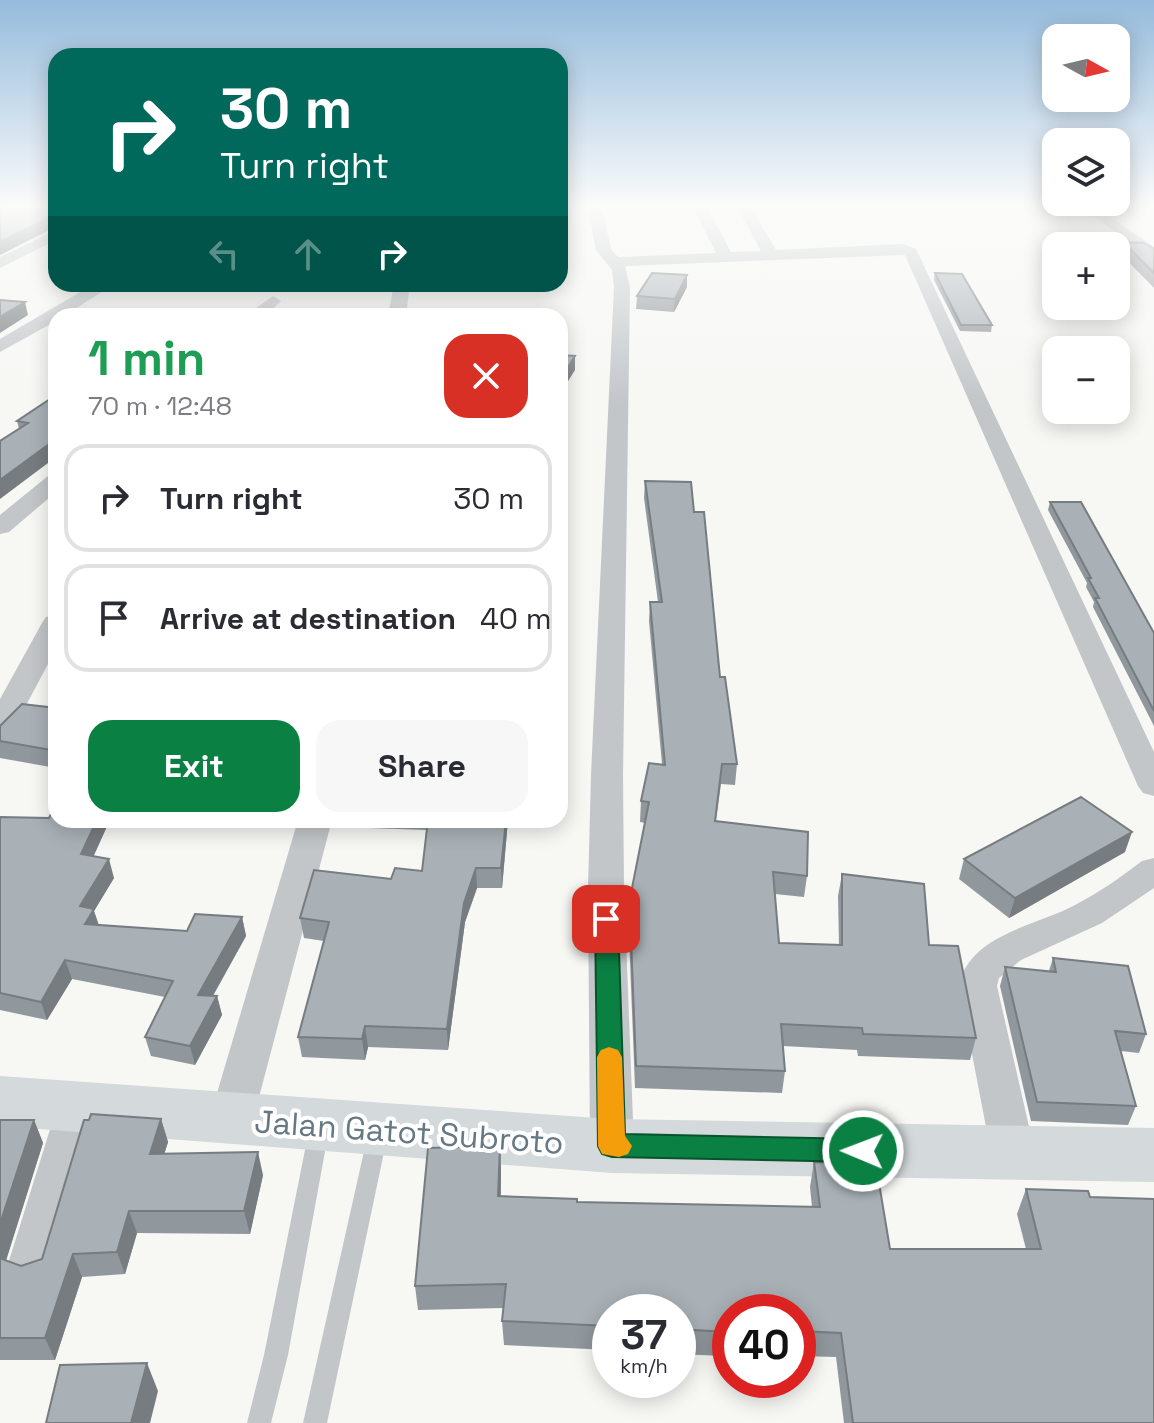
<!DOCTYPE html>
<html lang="en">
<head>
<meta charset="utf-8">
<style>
  :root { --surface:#fff; --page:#f7f7f7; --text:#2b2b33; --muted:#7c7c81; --line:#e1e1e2; --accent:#0b8043 }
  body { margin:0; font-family:"Space Grotesk",sans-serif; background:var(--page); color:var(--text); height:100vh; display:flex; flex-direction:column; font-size:30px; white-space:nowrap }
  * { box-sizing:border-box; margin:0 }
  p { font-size:26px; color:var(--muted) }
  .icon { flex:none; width:44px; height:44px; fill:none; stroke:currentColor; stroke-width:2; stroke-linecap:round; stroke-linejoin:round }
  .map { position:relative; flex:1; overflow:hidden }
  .drawer { position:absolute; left:48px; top:308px; width:520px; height:520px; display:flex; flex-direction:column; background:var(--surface); border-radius:24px; box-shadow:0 4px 20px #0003 }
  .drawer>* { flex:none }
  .guide { position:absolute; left:48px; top:48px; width:520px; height:244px; border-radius:24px; box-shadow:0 4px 20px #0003; background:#00695c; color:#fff; overflow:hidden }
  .needle { width:52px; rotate:98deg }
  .controls { position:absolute; left:1042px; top:24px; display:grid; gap:16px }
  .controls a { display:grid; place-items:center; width:88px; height:88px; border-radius:16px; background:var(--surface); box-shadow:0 4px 20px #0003; font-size:40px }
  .speed { position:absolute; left:592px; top:1294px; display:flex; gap:16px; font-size:40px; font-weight:700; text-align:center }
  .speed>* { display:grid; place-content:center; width:104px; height:104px; border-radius:50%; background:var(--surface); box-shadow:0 4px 20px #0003; line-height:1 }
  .speed small { font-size:20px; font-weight:400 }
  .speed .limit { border:12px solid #d22; background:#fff; color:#111 }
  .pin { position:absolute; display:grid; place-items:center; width:68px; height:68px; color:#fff; margin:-34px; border-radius:16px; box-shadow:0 4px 12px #0006 }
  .me { position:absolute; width:88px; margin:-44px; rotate:271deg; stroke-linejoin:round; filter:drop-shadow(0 0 6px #0008) }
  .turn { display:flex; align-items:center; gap:28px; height:168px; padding:0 40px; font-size:36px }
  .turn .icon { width:104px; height:104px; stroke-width:2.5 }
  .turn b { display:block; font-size:56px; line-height:68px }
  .lanes { display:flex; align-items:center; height:76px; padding:0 40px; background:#0003; justify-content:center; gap:40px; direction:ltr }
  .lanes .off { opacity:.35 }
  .round { display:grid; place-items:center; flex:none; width:84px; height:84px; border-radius:24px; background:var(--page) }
  .headline { display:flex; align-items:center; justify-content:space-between; height:136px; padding:0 40px }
  h1 { font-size:48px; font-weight:700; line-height:60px; color:#1e9e55 }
  .primary-button { display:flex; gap:16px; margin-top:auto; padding:16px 40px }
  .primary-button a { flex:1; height:92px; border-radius:24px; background:var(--accent); color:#fff; font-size:32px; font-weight:700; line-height:92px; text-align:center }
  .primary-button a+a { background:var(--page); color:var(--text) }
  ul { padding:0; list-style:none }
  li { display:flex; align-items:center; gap:24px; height:108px; margin:0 16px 12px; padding:0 24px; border:4px solid var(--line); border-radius:24px }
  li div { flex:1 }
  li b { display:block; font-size:30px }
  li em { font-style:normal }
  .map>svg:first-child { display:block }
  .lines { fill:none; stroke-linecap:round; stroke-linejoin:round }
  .lane { fill:#c2c6c9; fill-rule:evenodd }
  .street { fill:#c2c6c9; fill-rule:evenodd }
  .secondary { fill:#d4d9dc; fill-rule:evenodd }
  .wall { fill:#91989d }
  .shaded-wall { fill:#767c7f }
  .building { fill:#a9b1b6; stroke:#767c7f; stroke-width:2 }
  .route { fill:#0b8043; stroke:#07532c; stroke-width:2 }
  .slow { fill:#f59e0b }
  .labels { text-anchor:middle; stroke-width:8; stroke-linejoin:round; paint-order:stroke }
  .near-street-label { font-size:32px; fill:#667884; stroke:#fff }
</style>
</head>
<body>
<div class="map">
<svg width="1154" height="1423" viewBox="0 0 1154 1423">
  <rect width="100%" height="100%" fill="#f7f7f4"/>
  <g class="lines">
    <g class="lane">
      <polygon points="318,1126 325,1129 328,1135 288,1355 271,1423 247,1423 264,1355 308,1135 311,1129"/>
      <polygon points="377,1129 384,1132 387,1138 327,1423 303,1423 367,1138 370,1132"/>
    </g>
    <g class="street">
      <polygon points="587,205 601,205 611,249 618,257 716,253 692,205 706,205 731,252 761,251 736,205 750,205 776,250 903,244 916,249 1154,752 1154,796 1143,793 1138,786 905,255 625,266 630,287 623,775 624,889 634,1146 628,1159 612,1165 596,1159 590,1146 588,889 591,775 614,287 612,270 596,250"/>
      <polygon points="1077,205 1093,205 1154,247 1154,259"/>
      <polygon points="56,230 56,240 0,268 0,257"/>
      <polygon points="94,284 114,284 64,316 56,316 56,321 0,352 0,339"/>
      <polygon points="394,284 410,284 406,316 388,316"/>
      <polygon points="273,296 281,301 265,316 245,316"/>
      <polygon points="56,474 56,492 9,532 0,534 0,515 48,476"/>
      <polygon points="56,615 56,649 15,726 11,732 0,735 0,699 42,623 46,617"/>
      <polygon points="298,820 332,820 253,1120 246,1133 231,1138 216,1133 209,1120"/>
      <path d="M1154 858V888L1102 923 1021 960 999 978 997 986 1035 1153 1029 1167 1013 1172 997 1167 991 1153 959 986C968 935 1036 926 1075 905 1098 893 1120 878 1142 861Z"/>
      <polygon points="78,1089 93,1094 99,1107 56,1264 49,1280 32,1286 15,1280 8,1264 57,1107 63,1094"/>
    </g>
    <polygon class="secondary" points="0,1076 612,1119 1154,1128 1154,1182 612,1173 0,1126"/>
  </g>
  <g class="wall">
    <polygon points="56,205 56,228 55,227 0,255"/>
    <polygon points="1123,242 1154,249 1154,288 1120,253"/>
    <polygon points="935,273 992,325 991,332 960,331 934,280"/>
    <polygon points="687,287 674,312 636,309 637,296"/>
    <polygon points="56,395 0,499 19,429 17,421"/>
    <polygon points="645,481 694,512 720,677 737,764 735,785 721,784 716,821 807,876 804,897 775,894 779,943 839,945 838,896 842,874 929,945 976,1038 970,1060 858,1056 857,1050 783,1046 785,1071 782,1093 635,1088 628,910 629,888 632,888 645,823 640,822 641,801 662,764 649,621 650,602 658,602 644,498"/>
    <polygon points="1050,502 1154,633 1154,726 1093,607 1094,602 1086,587 1087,583 1048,510"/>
    <polygon points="56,708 56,768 0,758 0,726"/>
    <polygon points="0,817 93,857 114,878 94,911 99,925 187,931 242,917 246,936 213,996 217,996 222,1015 195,1065 151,1056 145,1037 165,997 72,979 47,1020 0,1010"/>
    <polygon points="338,820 508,820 502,888 477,888 465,922 448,1050 368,1047 365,1060 302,1057 298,1037 324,941 304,938 300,918 391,879 422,871 427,830 339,827"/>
    <polygon points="1125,852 1009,918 959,879 964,859"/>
    <polygon points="1053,958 1146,1034 1139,1053 1121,1051 1136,1106 1128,1125 1031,1121 1000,986 1005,967 1049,971"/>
    <polygon points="161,1119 168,1142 164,1154 263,1175 250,1234 137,1233 125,1274 82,1277 55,1360 0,1360 0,1120 34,1120 43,1143 6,1261 21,1266 42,1259"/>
    <polygon points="500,1146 501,1171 501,1196 577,1202 812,1207 810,1187 814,1162 890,1249 1026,1249 1017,1214 1026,1189 1154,1423 844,1423 836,1357 798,1356 798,1312 730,1312 730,1353 724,1353 723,1356 678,1354 678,1312 610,1312 610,1350 504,1345 502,1321 503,1308 418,1310 415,1286"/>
  </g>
  <g class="shaded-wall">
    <polygon points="52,216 55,227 0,255 0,242"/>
    <polygon points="687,275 687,287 674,312 675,299"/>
    <polygon points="25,302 28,315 0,333 0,317"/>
    <polygon points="575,356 575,370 560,394 560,380"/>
    <polygon points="56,439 56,457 0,499 0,480"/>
    <polygon points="56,744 56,766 51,750"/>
    <polygon points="97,820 110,820 86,873 81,854"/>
    <polygon points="506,820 508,820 502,888 501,868"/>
    <polygon points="1132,832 1125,852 1009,918 1015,898"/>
    <polygon points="109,859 114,878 94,911 99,927 90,942 80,906"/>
    <polygon points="476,868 477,888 465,922 448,1050 447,1029 464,903"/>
    <polygon points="242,917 246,936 203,1013 198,995"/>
    <polygon points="65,960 72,979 47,1020 41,1002"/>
    <polygon points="217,996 222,1015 195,1065 190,1046"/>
    <polygon points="365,1026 368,1047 365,1060 362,1039"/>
    <polygon points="161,1119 168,1142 157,1177 150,1154"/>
    <polygon points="34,1120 43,1143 5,1263 12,1281 0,1255 0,1224"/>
    <polygon points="500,1146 501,1171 500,1221 498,1196"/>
    <polygon points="258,1152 263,1175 250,1234 244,1211"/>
    <polygon points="129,1211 137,1233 125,1274 117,1252"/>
    <polygon points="73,1254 82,1277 55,1360 45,1338"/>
    <polygon points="147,1363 158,1391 150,1423 131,1423"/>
  </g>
  <g class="building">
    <polygon points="0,205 56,205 56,218 52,216 0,242"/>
    <polygon points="1123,242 1144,243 1154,249 1154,273"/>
    <polygon points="652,273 687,275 675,299 637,296"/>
    <polygon points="935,273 962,274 992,325 961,325"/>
    <polygon points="0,300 25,302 0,317"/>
    <polygon points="560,355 575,356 560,380"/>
    <polygon points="56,395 56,439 0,480 0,441 28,423 17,421"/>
    <polygon points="645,481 691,482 694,512 704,512 720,677 725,677 737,764 722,764 715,821 808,832 807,876 773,872 779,943 842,945 842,874 924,884 929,945 958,946 976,1038 863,1034 862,1028 781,1024 785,1071 636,1066 629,888 632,888 649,802 641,801 649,763 665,765 650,602 662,602"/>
    <polygon points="1050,502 1081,502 1154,633 1154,711 1095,598 1099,598 1088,578 1091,578"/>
    <polygon points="22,704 56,708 56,744 51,750 0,741 0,726"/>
    <polygon points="1081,797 1132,832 1015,898 964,859"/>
    <polygon points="56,804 56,820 97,820 81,854 109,859 80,906 94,909 85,924 187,931 195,914 242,917 198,995 217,996 190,1046 145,1037 173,981 65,960 41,1002 0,993 0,817 49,818"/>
    <polygon points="428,820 506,820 501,868 476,868 464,903 447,1029 365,1026 362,1039 298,1037 329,922 300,918 314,870 391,879 395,868 422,871"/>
    <polygon points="1053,958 1128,966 1146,1034 1115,1031 1136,1106 1037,1102 1005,967 1056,972"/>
    <polygon points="91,1114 161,1119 150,1154 258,1152 244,1211 129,1211 117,1252 73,1254 45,1338 0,1338 0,1255 2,1259 21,1266 42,1259 84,1120 89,1120"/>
    <polygon points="0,1120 34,1120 0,1224"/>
    <polygon points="500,1146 498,1196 577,1199 577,1202 820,1207 814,1162 876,1165 890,1249 1041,1249 1026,1189 1088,1191 1090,1197 1154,1199 1154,1423 853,1423 841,1333 798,1331 798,1312 730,1312 730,1329 726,1329 726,1332 678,1329 678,1312 610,1312 610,1326 502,1321 506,1284 415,1286 428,1148"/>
    <polygon points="147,1363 131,1423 46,1423 60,1365"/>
  </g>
  <linearGradient id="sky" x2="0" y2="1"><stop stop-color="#95bbdc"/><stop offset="0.51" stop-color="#fbfbfa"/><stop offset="1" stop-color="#fbfbfa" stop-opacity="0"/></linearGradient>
  <rect width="1154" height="404" fill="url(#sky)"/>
  <polygon class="route" points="606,911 614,914 618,919 625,1134 863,1139 873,1142 877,1151 873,1159 863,1162 612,1157 602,1154 598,1146 595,919 599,914"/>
  <polygon class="slow" points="609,1047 618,1050 622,1057 625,1136 632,1146 628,1154 619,1157 602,1154 598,1146 597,1057 601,1050"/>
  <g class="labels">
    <g class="near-street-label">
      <text transform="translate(409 1132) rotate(4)" y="11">Jalan Gatot Subroto</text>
    </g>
  </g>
</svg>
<div class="controls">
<a><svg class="needle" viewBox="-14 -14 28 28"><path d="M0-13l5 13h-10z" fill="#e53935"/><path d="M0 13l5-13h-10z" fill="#7c7c81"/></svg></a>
<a><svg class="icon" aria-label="layers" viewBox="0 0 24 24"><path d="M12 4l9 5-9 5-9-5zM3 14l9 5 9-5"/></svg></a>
<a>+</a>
<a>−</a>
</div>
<div class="speed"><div>37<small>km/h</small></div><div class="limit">40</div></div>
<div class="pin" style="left:606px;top:919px;background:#d93025"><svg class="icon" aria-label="arrive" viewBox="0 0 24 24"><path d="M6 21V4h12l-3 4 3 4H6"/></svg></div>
<svg class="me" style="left:863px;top:1151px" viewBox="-20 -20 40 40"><circle r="17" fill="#0b8043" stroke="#fff" stroke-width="3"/><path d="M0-11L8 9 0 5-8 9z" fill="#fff"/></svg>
<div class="guide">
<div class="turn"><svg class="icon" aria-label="right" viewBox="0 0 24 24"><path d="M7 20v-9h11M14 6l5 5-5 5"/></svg><div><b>30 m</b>Turn right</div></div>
<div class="lanes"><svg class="icon off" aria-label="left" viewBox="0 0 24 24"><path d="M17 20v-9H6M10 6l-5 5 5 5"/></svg><svg class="icon off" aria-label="ahead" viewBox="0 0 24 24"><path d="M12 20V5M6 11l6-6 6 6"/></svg><svg class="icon" aria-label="right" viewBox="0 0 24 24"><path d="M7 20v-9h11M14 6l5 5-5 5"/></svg></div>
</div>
<section class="drawer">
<div class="headline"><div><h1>1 min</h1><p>70 m · 12:48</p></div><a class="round" style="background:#d93025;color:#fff"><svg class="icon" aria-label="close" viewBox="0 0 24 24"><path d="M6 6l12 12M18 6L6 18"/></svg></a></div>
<ul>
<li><svg class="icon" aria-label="right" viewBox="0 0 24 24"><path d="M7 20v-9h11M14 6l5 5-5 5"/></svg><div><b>Turn right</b></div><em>30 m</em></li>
<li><svg class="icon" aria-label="arrive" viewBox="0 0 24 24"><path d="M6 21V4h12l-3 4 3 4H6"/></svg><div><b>Arrive at destination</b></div><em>40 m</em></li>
</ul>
<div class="primary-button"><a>Exit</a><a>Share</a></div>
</section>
</div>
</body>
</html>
